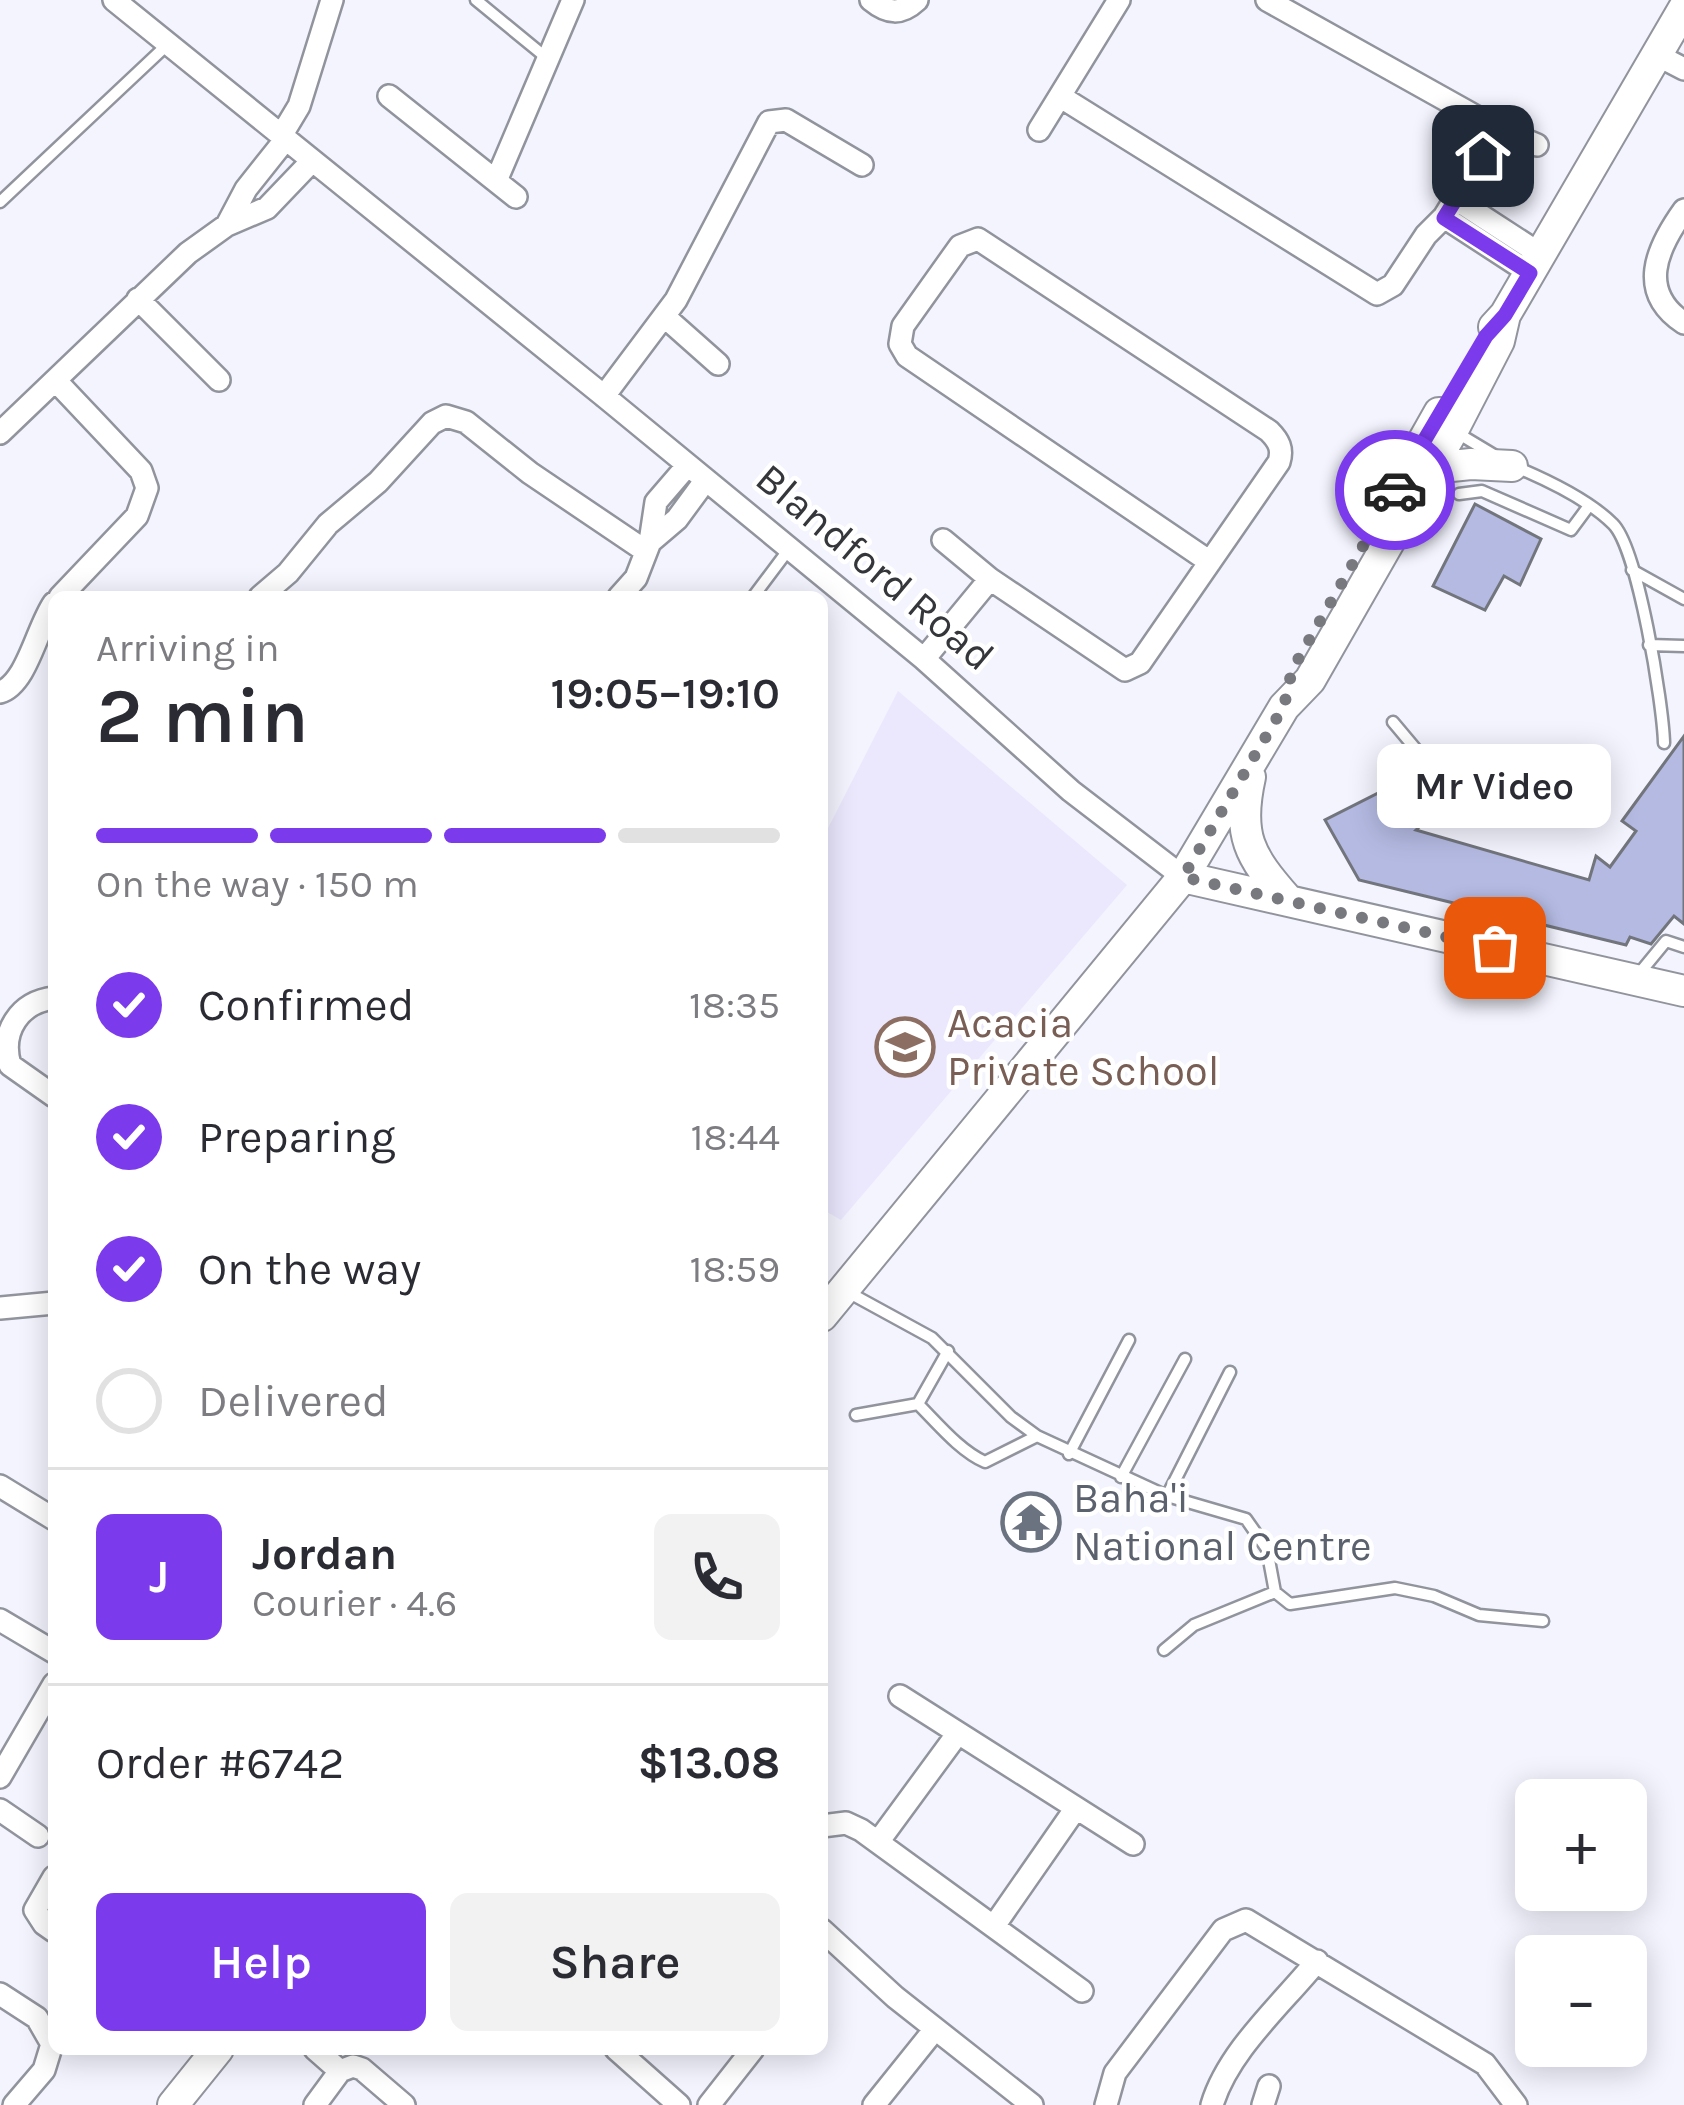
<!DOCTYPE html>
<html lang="en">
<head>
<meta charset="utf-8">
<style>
  body { margin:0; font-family:Karla,sans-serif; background:#f2f2f3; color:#2b2b33; height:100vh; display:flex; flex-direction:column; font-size:45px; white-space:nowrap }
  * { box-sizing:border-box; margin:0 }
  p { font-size:39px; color:#7c7c81 }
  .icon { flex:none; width:66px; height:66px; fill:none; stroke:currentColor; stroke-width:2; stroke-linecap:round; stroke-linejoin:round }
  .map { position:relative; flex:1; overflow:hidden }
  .details { position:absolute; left:48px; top:591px; width:780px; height:1464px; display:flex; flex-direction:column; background:#fff; border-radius:18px; box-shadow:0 6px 30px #0003 }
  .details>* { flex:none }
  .controls { position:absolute; left:1515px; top:1779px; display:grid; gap:24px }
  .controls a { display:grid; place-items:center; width:132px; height:132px; border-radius:18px; background:#fff; box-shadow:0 6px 30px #0003; font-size:60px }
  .pin { position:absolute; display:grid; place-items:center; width:102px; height:102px; color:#fff; margin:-51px; border-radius:24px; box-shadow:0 6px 18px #0006 }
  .courier { position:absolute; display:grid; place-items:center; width:120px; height:120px; margin:-60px; border:9px solid #7c3aed; border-radius:50%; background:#fff; color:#222; box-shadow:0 3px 15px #0007 }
  .bubble { position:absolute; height:84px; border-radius:18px; background:#fff; box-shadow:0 6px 30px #0003; font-size:39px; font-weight:600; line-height:84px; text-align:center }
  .overview em { font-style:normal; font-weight:600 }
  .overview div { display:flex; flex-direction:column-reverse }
  .overview { display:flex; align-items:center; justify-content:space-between; height:204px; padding:0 48px }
  h1 { font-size:78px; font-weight:600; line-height:90px }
  .bar { display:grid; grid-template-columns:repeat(4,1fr); gap:18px 12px; align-content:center; height:144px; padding:0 48px }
  .bar i { height:15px; border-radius:9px; background:#e1e1e2 }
  .bar .selected { background:#7c3aed }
  .bar p { grid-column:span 4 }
  .line { display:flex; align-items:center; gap:30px; padding:0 48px; border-top:3px solid #e1e1e2 }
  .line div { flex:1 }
  .round { display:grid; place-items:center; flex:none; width:126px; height:126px; border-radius:18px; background:#f2f2f3 }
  ol { padding:0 48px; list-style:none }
  li { display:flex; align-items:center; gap:36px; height:132px }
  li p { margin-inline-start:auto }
  li .icon { padding:12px; border-radius:50%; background:#7c3aed; color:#fff; stroke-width:4 }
  li:last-child { color:#7c7c81 }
  li i { width:66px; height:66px; border:6px solid #e1e1e2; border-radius:50% }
  .primary-button { display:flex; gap:24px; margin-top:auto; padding:24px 48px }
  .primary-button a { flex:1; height:138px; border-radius:18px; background:#7c3aed; color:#fff; font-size:48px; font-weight:600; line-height:138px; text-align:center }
  .primary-button a+a { background:#f2f2f3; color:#2b2b33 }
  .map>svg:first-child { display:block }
</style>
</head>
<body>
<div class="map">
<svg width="1684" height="2105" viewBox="0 0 1684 2105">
  <rect width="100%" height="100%" fill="#f3f4fe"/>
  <path fill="#ebe8fe" d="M898,691L1127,885L841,1220L822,1209V840Z"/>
  <path fill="#b4bae2" stroke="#73757d" stroke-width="3" d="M1475,504L1541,539L1520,585L1504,576L1485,610L1433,586Z
    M1684,736V924L1674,916L1651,944L1630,937L1626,945L1359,880L1325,820L1402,781L1428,819L1416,830L1589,880L1596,856L1610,867L1636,831L1622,821Z"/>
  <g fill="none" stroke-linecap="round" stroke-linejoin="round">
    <defs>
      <path id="lane" d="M476,0L548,59
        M0,202L168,44
        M1454,431L1494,455
        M1516,467C1547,480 1589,500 1613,524C1638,549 1663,704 1664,743
        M1459,494L1482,491L1571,530L1588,507
        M1632,570L1684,599
        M753,597L789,549
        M1649,645L1684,646
        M1393,722L1430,766
        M1638,975L1666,941L1684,947
        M846,1291L932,1338L1011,1417L1037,1436L1167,1496L1246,1519L1267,1549L1275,1592L1290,1604L1395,1588L1434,1596L1479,1615L1543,1621
        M948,1351L918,1404C938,1424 960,1451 985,1462L1037,1436
        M856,1415L918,1404
        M1069,1454L1129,1340
        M1121,1477L1185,1359
        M1167,1496L1230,1372
        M1164,1650L1194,1625L1275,1592"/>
      <path id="street" d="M114,0L604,396L924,659L1071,791L1183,877
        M871,0C888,14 901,15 917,0
        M1267,0L1498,129L1537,145
        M1657,55L1684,69
        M389,96L516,197
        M1061,97L1377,294L1393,285L1426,235L1444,217L1498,129
        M1039,130L1119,0
        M281,136L299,106L332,0
        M496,181L573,0
        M1457,200L1540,254
        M1684,210C1656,249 1637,292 1684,323
        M1444,217L1530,273
        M227,225L246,189L285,140
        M138,299L219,380
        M665,317L718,364
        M56,381L141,471L147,488L137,516L60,597
        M604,396L676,300L769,122L786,120L862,165
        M0,433L188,253L227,225L267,208L311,162
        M943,540L990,579L1125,670L1140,663L1279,462C1283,449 1279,441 1269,431L978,239L960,246L903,326L900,344L907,356L1210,562
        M650,542L656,502L687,466
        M260,597L288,573L328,524L378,482L432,423L446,416L466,422L530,473L644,550
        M619,597L636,578L650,542L677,519L705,481
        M924,659L990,579
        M0,692C27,684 37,627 54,603
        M54,998C20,1002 0,1031 10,1065L54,1096
        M0,1308L54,1303
        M0,1486L54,1519
        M0,1620L54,1652
        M900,1696L1133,1844
        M0,1777L54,1684
        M0,1810L38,1836
        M822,1826L846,1823L861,1830L1082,1991
        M878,1842L958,1733
        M54,1877L35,1910L44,1924L54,1931
        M994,1926L1076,1808
        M822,1930L895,1997L1032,2105
        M0,1994L37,2018L52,2044L44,2070L14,2105
        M315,2049L340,2071
        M616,2049L679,2105
        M315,2105L340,2071L353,2066L362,2069L404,2105
        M709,2105L753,2049
        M874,2105L935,2029
        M1106,2105L1115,2073L1223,1930L1246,1920L1485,2064L1516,2105
        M1212,2105C1228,2051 1282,2004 1317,1961
        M1263,2105L1269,2086"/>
      <path id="secondary" d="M1494,327L1505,315L1684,8
        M1432,468L1471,464L1512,466
        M1386,507L1439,413
        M1250,777C1237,835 1249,856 1287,899
        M1183,877L1684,991
        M822,1316L1183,877L1284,707L1310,680L1453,430L1499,341L1505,315
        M173,2105L218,2049"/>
    </defs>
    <use href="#lane" stroke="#92949d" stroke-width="15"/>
    <use href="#street" stroke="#92949d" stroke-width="26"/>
    <use href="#secondary" stroke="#92949d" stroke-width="34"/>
    <use href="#lane" stroke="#fff" stroke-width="10"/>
    <use href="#street" stroke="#fff" stroke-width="21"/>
    <use href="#secondary" stroke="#fff" stroke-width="30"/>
  </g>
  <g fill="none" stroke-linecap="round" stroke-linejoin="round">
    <path stroke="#78787f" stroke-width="12" stroke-dasharray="0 21.6" d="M1395,490L1292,670L1284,706L1183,877L1495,948"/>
    <path stroke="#7c3aed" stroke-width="15" d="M1395,490L1486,336L1505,315L1530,273L1444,218L1483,156"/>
  </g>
  <defs>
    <symbol id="school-ring" viewBox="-11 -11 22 22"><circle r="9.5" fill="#fff" stroke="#8d6e63" stroke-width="1.5"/><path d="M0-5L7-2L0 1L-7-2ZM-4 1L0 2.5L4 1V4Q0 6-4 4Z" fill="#8d6e63"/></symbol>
    <symbol id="temple-ring" viewBox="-11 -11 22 22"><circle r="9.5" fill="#fff" stroke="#6b7280" stroke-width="1.5"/><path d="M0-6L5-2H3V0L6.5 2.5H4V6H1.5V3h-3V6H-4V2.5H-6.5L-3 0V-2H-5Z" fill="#6b7280"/></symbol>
  </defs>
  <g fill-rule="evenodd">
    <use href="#school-ring" x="872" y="1014" width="66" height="66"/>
    <use href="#temple-ring" x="998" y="1489" width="66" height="66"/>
  </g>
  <g text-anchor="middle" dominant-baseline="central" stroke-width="9" stroke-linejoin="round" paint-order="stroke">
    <g font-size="42" fill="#35363a" stroke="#fff">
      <text transform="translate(875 567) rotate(40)">Blandford Road</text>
    </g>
    <g font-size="42" fill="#785e54" stroke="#fff" text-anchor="start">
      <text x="947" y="1023">Acacia<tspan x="947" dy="48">Private School</tspan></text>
    </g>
    <g font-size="42" fill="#5b616d" stroke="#fff" text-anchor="start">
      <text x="1073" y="1498">Baha'i<tspan x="1073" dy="48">National Centre</tspan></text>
    </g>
  </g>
</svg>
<div class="controls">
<a>+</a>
<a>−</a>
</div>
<div class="pin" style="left:1495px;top:948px;background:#ea580c"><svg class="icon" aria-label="bag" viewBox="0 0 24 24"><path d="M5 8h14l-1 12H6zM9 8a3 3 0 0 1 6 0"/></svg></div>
<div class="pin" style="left:1483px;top:156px;background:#1f2937"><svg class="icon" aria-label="home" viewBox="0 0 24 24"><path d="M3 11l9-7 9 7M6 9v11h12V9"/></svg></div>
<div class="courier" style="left:1395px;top:490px"><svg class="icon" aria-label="car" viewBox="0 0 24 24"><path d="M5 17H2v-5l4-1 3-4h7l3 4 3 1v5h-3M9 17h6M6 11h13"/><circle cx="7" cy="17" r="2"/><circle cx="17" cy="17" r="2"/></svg></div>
<div class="bubble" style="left:1377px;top:744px;width:234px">Mr Video</div>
<section class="details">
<div class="overview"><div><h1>2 min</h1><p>Arriving in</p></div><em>19:05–19:10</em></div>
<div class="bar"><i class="selected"></i><i class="selected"></i><i class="selected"></i><i></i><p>On the way · 150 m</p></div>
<ol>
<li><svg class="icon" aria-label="check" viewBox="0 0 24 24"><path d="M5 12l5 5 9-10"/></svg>Confirmed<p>18:35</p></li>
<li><svg class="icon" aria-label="check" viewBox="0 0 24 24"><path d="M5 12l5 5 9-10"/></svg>Preparing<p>18:44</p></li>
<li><svg class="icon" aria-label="check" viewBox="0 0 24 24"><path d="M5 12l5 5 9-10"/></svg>On the way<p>18:59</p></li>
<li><i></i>Delivered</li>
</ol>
<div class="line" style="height:216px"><b class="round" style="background:#7c3aed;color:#fff">J</b><div><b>Jordan</b><p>Courier · 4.6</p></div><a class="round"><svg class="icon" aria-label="phone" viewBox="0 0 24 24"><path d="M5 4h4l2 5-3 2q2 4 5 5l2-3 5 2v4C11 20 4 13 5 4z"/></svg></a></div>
<div class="line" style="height:156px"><div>Order #6742</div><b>$13.08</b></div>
<div class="primary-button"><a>Help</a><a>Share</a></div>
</section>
</div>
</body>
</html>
